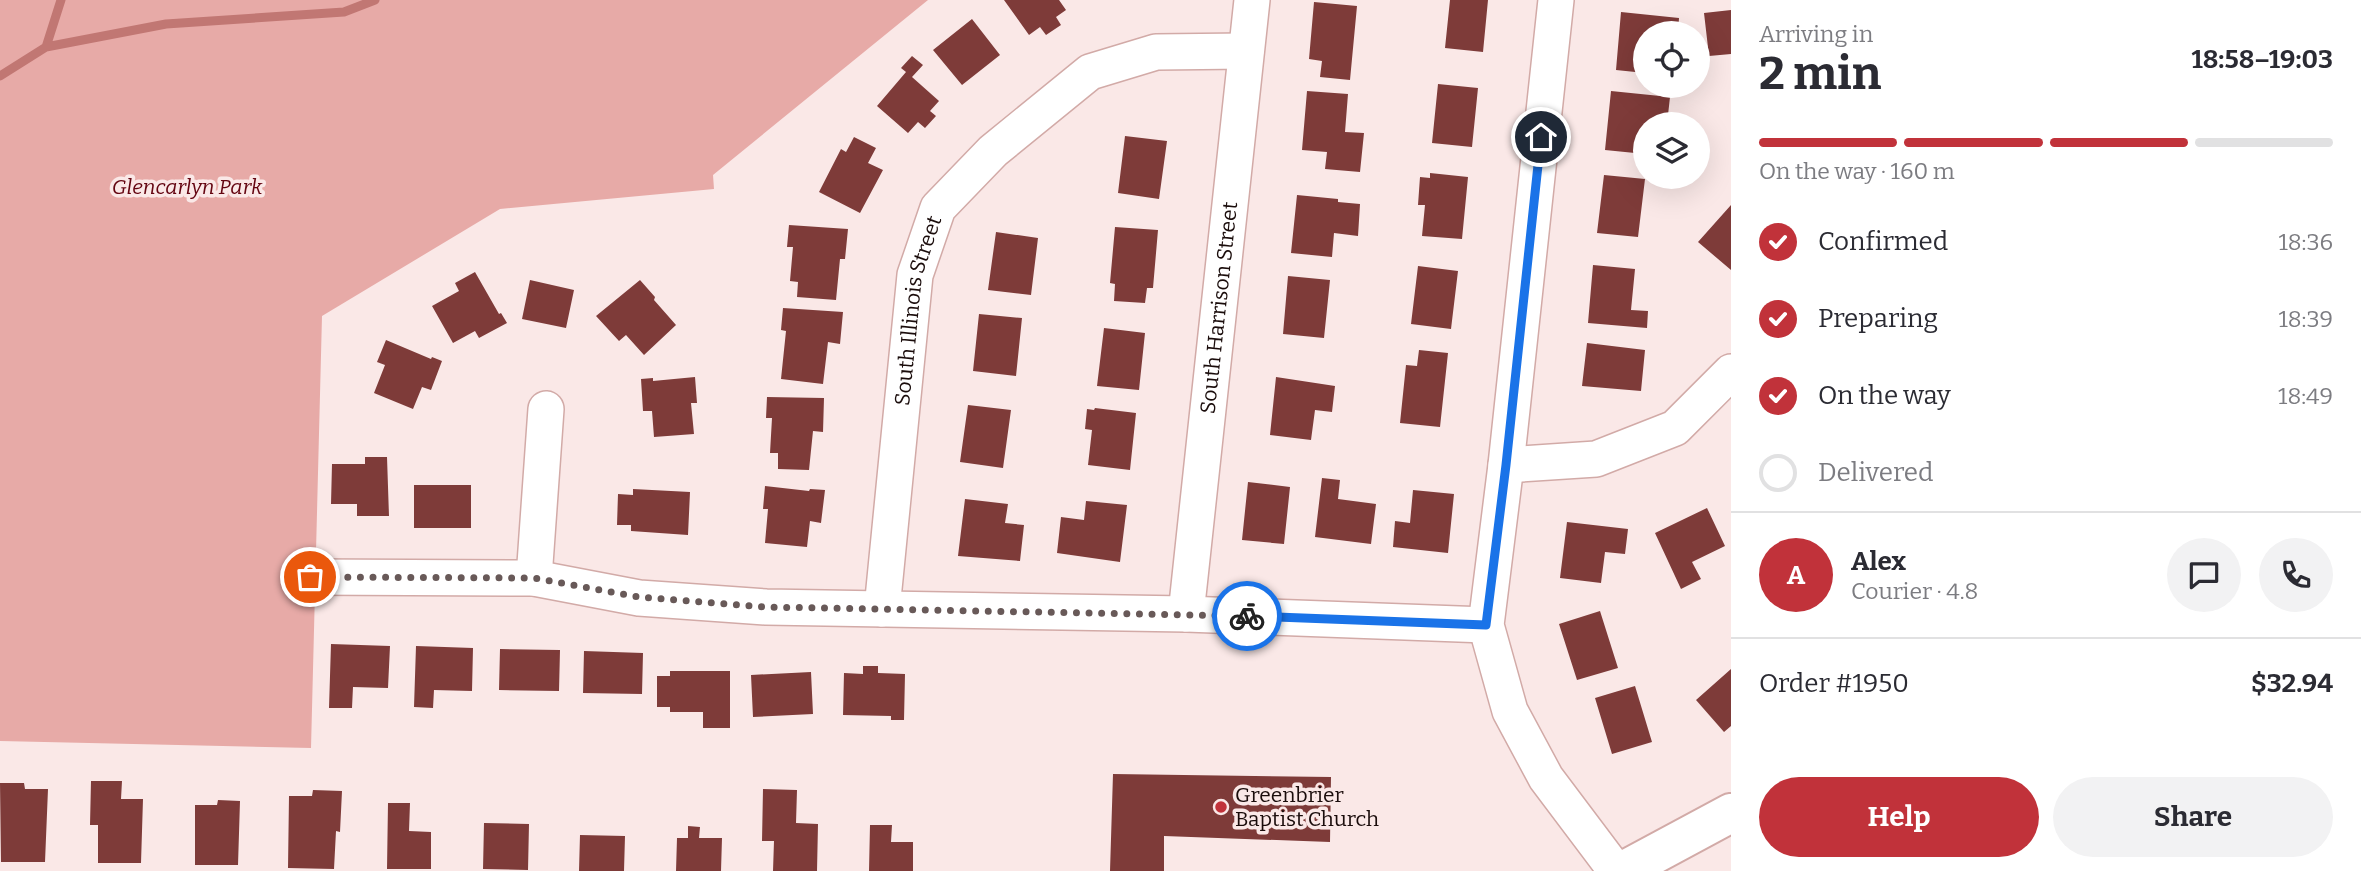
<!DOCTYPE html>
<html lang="en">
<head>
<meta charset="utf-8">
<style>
  body { margin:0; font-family:Bitter,serif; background:#f2f2f3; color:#2b2b33; height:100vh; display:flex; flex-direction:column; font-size:26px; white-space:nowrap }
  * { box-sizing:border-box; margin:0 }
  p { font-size:23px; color:#7c7c81 }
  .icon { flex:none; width:38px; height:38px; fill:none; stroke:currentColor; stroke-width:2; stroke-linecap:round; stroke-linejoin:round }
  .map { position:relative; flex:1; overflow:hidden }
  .panel { display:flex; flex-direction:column; background:#fff; width:630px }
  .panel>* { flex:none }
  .fabs { position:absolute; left:1633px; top:21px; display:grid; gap:14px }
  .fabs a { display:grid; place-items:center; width:77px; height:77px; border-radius:50%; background:#fff; box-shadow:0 7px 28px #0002; font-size:35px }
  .pin { position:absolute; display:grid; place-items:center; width:60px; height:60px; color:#fff; margin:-30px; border:4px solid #fff; border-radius:50%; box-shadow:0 2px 7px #0007 }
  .courier { position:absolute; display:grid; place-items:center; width:70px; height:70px; margin:-35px; border:5px solid #1a73e8; border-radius:50%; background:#fff; color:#222; box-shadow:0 2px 9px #0007 }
  .head em { font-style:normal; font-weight:700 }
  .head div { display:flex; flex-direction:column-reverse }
  .head { display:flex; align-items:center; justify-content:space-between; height:119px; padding:0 28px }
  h1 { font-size:46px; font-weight:700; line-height:52px }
  .bar { display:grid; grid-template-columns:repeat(4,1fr); gap:10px 7px; align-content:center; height:84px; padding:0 28px }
  .bar i { height:9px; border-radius:5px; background:#e1e1e2 }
  .bar .current { background:#c1323a }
  .bar p { grid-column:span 4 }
  .line { display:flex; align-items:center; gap:18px; padding:0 28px; border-top:2px solid #e1e1e2 }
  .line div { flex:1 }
  .round { display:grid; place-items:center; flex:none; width:74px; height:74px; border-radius:37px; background:#f2f2f3 }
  ol { padding:0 28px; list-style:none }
  li { display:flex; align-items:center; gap:21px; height:77px }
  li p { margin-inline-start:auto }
  li .icon { padding:7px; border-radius:50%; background:#c1323a; color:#fff; stroke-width:4 }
  li:last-child { color:#7c7c81 }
  li i { width:38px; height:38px; border:4px solid #e1e1e2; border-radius:50% }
  .primary-button { display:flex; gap:14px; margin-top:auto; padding:14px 28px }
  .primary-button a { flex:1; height:80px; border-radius:42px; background:#c1323a; color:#fff; font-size:28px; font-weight:700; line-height:80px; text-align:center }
  .primary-button a+a { background:#f2f2f3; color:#2b2b33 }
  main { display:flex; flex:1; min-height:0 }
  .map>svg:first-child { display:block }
</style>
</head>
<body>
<main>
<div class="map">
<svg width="1731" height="871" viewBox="0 0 1731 871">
  <rect width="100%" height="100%" fill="#fae8e7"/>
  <path fill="#e7aaa7" d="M0,0H928L713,175L714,189L500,209L322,316L311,748L0,741Z"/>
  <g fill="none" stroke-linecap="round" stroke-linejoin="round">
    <path stroke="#c17773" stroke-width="9" d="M46,47L61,0
      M0,76L46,47L166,24L344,12L375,0"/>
  </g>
  <path fill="#7e3b39" d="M1004,0H1059L1066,10L1056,17L1061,25L1046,35L1040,27L1029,35Z
    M1450,0H1488L1483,52L1445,48Z
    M1314,2L1357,6L1350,80L1320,77L1322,61L1309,59Z
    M1731,10V54L1709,56L1704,13Z
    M1621,12L1679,18L1678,33H1645V73L1616,70Z
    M972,19L1000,55L962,85L933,50Z
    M912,56L923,65L912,77L939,101L930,111L936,116L925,128L918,122L908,133L877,106L906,72L901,68Z
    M1438,84L1478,88L1472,147L1432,143Z
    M1307,91L1348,94L1345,132L1364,133L1360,172L1325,169L1327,152L1302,150Z
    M1611,91L1670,97L1667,124H1645V154L1605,150Z
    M1125,136L1167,141L1159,199L1118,193Z
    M854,137L876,148L868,163L883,170L860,213L819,192L841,149L846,152Z
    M1430,173L1468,177L1462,239L1422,236L1425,205H1418L1420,177L1430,178Z
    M1604,175L1645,179L1638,237L1597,233Z
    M1297,195L1338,199V202L1360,204L1358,236L1334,233L1332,257L1291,253Z
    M1731,205V270L1698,242Z
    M789,225L848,229L845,259H840L836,300L797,297L798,282L790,281L793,247H787Z
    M1115,227L1158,230L1153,288H1147L1145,303L1114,301L1115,284L1110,283Z
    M996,232L1038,238L1031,295L988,290Z
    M1593,265L1635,269L1631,310L1648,311L1647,328L1588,323Z
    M1418,266L1458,271L1451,329L1411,324Z
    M475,272L499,314L501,313L507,323L479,338L475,331L453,343L432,306L459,291L455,283Z
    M1288,276L1330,280L1324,338L1283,334Z
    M530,280L574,290L566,328L522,319Z
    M640,280L655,297L654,300L676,325L644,355L626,335L619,341L596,316Z
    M783,308L843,312L840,344L828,342L823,384L781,379L786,331L781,330Z
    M979,314L1022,318L1016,376L973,371Z
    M1104,328L1145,333L1139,390L1097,386Z
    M386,340L431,359L432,357L442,361L431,390L422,387L413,409L374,393L385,365L377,362Z
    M1587,343L1645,350L1641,391L1582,386Z
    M1419,350L1448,353L1440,427L1400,423L1406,365L1417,366Z
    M695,377L697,403H691L694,434L654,437L652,411H643L641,379L653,378V381Z
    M1276,377L1335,386L1332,412L1315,410L1311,440L1270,435Z
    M767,397L824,398L823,432L813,431L809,470L778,469V453H770L772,418H766Z
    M968,405L1011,410L1003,468L960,462Z
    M1095,408L1136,413L1130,470L1088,465L1092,430L1085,429L1087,409L1094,410Z
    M365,457H387L389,516H357V504H331L332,464H365Z
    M1322,478L1340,480L1338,499L1376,504L1371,544L1315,537Z
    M1248,482L1290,487L1284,544L1242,540Z
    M414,485H471V528H414Z
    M765,486L809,491L810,489L825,490L821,523L810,521L807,547L765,543L768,509H763Z
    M633,489L690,492L688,535L631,531V525H617L618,494L633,495Z
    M1413,490L1454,494L1448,553L1393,547L1395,521L1410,523Z
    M965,499L1008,504L1005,523L1024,525L1020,561L958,556Z
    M1086,501L1127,505L1120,562L1057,553L1061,517L1084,520Z
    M1707,508L1725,546L1692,562L1701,579L1681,589L1655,533Z
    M1567,522L1628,529L1625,554L1605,552L1601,583L1560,578Z
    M1600,611L1618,668L1577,680L1559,624Z
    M331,644L390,646L388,688L353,687L352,708H329Z
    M416,646L473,648L472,691L434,690L433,708L414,707Z
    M500,649L560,650L559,691L499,690Z
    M584,651L643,653L642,694L583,693Z
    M863,666H878V673L905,674L904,720H891V716L843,715L844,673L863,674Z
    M1731,669V726L1724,732L1696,700Z
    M670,671H730V728H703V712H670V707H657V676H670Z
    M811,672L813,714L753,717L751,675Z
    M1635,686L1652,742L1612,754L1595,698Z
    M1113,774L1331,777L1330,842L1164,836V871H1110Z
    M91,781H122L121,799H143L141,863H98V825H90Z
    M0,783H24L25,789H48L45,862H1Z
    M763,789L797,790L796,823L818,824L817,871H773L774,841H762Z
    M313,790L342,791L340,832L336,831L334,869L288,868L289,796H312Z
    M218,800L240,801L238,865H195V805H217Z
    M388,803H410L409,831L431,832V869H387Z
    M484,823L529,824L528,870L483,869Z
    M870,825H892L891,842H913V871H869Z
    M688,826L700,827L699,838H722L721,871H676L677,838H688Z
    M580,835L625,836L624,871H579Z"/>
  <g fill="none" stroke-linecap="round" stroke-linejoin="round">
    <defs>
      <g id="minor">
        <path d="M1556,0L1506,465L1486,625L1510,711L1546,778L1616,871"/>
        <path d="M1506,465L1596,459L1675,428L1731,372"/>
        <path d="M310,577L534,578L639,598L766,607L1186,614L1486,625"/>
        <path d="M534,578L546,409"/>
        <path id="s1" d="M882,609L915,275L938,208L993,151L1090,72L1156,52L1246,51"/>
        <path id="s2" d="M1186,614L1252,0"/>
      </g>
      <path id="tertiary" d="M1623,871L1731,813"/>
    </defs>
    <use href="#minor" stroke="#d2aaa7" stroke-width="38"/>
    <use href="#tertiary" stroke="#d2aaa7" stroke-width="42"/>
    <use href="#minor" stroke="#fff" stroke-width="35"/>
    <use href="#tertiary" stroke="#fff" stroke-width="38"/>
  </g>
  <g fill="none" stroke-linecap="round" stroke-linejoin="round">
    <path stroke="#685958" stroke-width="7" stroke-dasharray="0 12.6" d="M310,577L534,578L639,597L766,607L1247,616"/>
    <path stroke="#1a73e8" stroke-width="9" d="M1247,616L1486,625L1506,465L1541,137"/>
  </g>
  <circle fill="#c1323a" stroke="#fae8e7" stroke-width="2.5" cx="1221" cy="807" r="7"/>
  <g text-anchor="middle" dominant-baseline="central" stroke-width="7" stroke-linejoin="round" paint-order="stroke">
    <g font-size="21" font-style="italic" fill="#640511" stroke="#fae8e7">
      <text x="187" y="187">Glencarlyn Park</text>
    </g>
    <g font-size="21" fill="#1a0c0b" stroke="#fae8e7">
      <text stroke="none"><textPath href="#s2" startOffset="308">South Harrison Street</textPath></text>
      <text stroke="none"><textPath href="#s1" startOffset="301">South Illinois Street</textPath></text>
    </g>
    <g font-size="21" fill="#1a0c0b" stroke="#fae8e7" text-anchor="start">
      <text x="1235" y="795">Greenbrier<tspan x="1235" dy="24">Baptist Church</tspan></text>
    </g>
  </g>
</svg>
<div class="fabs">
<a><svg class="icon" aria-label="locate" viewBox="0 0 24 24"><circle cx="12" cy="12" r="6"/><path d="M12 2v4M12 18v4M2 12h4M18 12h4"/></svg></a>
<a><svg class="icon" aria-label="layers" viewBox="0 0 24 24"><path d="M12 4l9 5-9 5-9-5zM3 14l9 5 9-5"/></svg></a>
</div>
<div class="pin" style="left:310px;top:577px;background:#ea580c"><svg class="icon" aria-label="bag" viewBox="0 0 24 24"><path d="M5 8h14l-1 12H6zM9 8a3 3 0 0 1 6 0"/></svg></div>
<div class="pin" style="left:1541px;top:137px;background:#1f2937"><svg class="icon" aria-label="home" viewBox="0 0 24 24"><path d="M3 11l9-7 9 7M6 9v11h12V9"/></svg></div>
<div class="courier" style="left:1247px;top:616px"><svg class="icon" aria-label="bike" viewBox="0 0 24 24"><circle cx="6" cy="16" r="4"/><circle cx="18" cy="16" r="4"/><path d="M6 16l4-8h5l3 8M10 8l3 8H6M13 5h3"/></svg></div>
</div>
<section class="panel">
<div class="head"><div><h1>2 min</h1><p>Arriving in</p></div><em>18:58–19:03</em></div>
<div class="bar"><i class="current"></i><i class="current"></i><i class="current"></i><i></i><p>On the way · 160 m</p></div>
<ol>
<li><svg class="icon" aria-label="check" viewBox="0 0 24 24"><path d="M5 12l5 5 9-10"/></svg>Confirmed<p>18:36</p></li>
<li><svg class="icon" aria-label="check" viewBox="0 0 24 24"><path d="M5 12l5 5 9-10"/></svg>Preparing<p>18:39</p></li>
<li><svg class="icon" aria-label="check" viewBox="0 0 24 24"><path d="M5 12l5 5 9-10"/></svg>On the way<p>18:49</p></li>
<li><i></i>Delivered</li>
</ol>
<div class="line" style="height:126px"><b class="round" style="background:#c1323a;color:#fff">A</b><div><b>Alex</b><p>Courier · 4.8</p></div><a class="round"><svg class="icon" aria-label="chat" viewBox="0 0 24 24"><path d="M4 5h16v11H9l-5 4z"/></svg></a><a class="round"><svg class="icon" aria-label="phone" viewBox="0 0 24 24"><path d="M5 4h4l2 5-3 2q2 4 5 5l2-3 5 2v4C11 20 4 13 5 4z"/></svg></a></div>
<div class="line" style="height:91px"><div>Order #1950</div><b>$32.94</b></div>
<div class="primary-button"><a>Help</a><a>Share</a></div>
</section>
</main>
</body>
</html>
